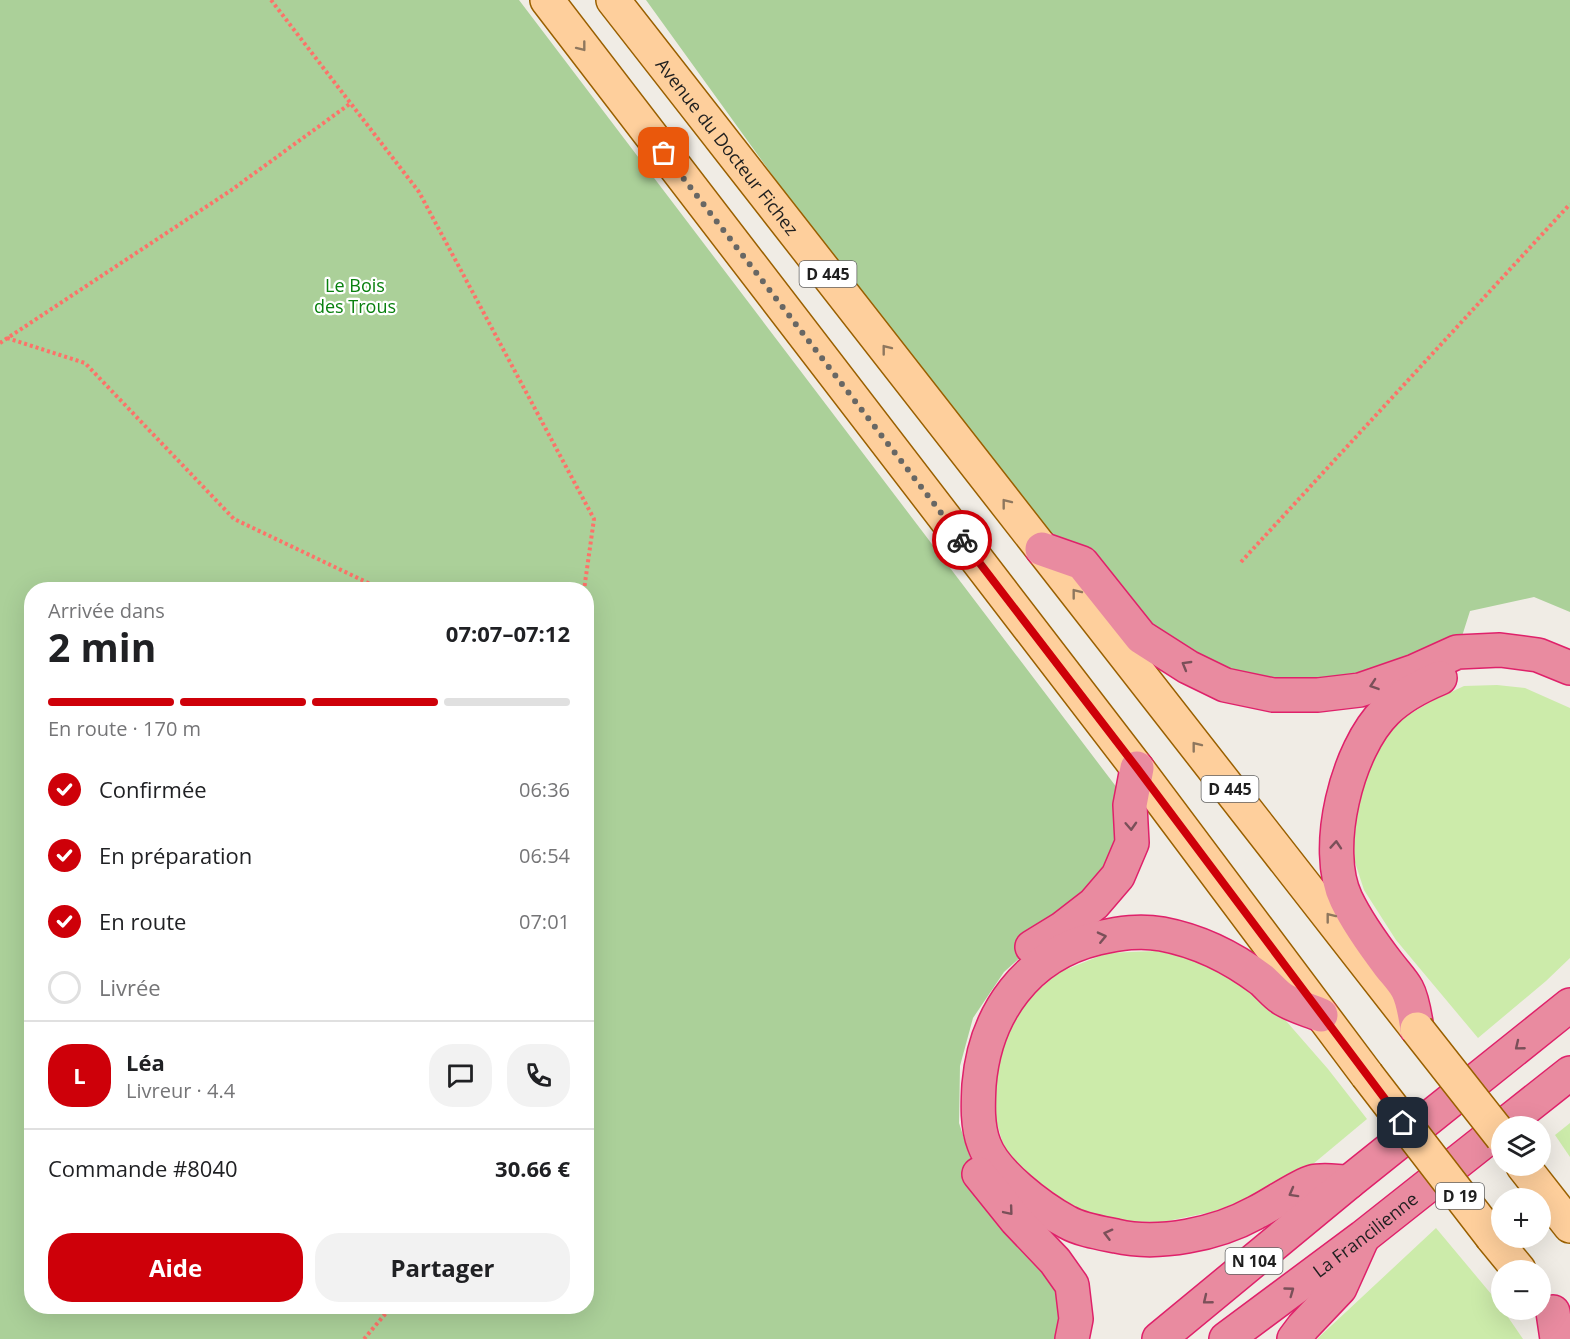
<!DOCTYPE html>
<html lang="fr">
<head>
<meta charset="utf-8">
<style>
  body { margin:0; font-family:"Open Sans",sans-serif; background:#f2f2f2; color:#202124; height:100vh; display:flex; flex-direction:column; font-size:22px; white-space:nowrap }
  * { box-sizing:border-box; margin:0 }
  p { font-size:20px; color:#757577 }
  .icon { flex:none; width:33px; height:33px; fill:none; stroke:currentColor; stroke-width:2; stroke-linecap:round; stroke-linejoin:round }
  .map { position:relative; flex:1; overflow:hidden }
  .side { position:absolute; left:24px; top:582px; width:570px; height:732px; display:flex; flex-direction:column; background:#fff; border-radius:24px; box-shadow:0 6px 24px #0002 }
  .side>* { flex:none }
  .fabs { position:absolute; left:1491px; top:1116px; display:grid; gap:12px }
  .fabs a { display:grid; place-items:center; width:60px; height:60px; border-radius:50%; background:#fff; box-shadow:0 6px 24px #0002; font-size:30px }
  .pin { position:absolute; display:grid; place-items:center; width:51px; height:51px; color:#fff; margin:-26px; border-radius:12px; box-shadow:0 3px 9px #0006 }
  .courier { position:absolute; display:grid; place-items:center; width:60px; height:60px; margin:-30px; border:4px solid #ce0009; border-radius:50%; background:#fff; color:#222; box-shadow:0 2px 8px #0007 }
  .headline em { font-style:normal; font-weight:700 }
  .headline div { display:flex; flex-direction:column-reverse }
  .headline { display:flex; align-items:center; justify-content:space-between; height:102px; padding:0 24px }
  h1 { font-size:39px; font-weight:700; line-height:45px }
  .bar { display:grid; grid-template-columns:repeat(4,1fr); gap:9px 6px; align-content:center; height:72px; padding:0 24px }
  .bar i { height:8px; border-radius:4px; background:#e0e0e0 }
  .bar .on { background:#ce0009 }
  .bar p { grid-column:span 4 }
  .line { display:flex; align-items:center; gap:15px; padding:0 24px; border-top:2px solid #e0e0e0 }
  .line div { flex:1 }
  .round { display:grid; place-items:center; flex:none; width:63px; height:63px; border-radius:24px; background:#f2f2f2 }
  ol { padding:0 24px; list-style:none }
  li { display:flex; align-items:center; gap:18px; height:66px }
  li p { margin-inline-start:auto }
  li .icon { padding:6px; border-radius:50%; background:#ce0009; color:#fff; stroke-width:4 }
  li:last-child { color:#757577 }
  li i { width:33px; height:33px; border:3px solid #e0e0e0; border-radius:50% }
  .primary-button { display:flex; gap:12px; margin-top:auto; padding:12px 24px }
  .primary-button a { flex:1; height:69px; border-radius:24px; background:#ce0009; color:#fff; font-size:24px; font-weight:700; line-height:69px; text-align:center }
  .primary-button a+a { background:#f2f2f2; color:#202124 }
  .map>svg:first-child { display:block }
</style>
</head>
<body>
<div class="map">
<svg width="1570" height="1339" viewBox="0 0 1570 1339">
  <rect width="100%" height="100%" fill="#f0ece5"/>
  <path fill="#ccebaa" d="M1497,685L1525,688L1570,708V958L1546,981L1478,1038L1396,940L1364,890L1353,856V822L1360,784L1377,752L1398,721L1432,701L1464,686Z
    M1156,951L1203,961L1239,981L1280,1014L1328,1069L1367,1119L1307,1169L1265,1192L1212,1212L1162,1222L1112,1221L1069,1207L1028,1178L1005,1151L991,1102L1002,1047L1020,1005L1060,972L1107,953Z
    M1570,1123V1157L1555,1135Z
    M1436,1228L1497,1301L1523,1339H1317Z"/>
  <path fill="#abd099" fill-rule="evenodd" d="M0,0H519L1130,805L1132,843L1034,945L1004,972L973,1018L960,1066L959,1123L974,1169L1055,1261L1072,1339H0ZM32,590H586V1306H32Z
    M646,0H1570V612L1534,597L1470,611L1457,652L1360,690L1225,685L1042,549Z"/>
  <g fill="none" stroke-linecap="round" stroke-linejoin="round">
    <defs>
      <g id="primary">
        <path d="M547,0L1137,768L1367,1075"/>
        <path id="s1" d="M613,0L1417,1029"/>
        <path d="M1523,1166L1570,1226"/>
        <path d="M1492,1237L1519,1270"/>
      </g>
      <g id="highway">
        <path d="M1042,549L1082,563L1141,637L1188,667L1225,685L1273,695H1318L1360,690L1415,671L1457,652L1500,650L1538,655L1570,668"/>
        <path d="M1032,947L1063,928L1094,904L1118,876L1132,843L1130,805L1137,768"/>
        <path d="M1321,1015C1309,1010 1294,1006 1283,999C1275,994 1269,986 1262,980C1233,958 1199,941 1162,934C1140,930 1120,933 1098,938C1027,955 985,1013 979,1085C978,1104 977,1126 984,1144C994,1173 1041,1208 1067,1222C1081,1230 1101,1233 1116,1236C1159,1246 1217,1234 1255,1213C1270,1206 1298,1186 1312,1182C1323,1179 1338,1182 1349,1182"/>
        <path d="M1417,1029C1415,1017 1413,1000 1407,989C1402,980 1394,972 1388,964C1372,943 1357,922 1346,899C1322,849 1347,749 1386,711C1401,696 1421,686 1440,678"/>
        <path d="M1503,1126L1570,1073"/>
        <path d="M979,1174L1016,1220L1055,1261L1072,1285L1076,1319L1072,1339"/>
        <path d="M1553,1312L1557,1339"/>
        <path d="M1159,1339L1349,1182L1570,1005"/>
        <path id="s2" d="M1226,1339L1363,1237L1502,1127"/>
        <path d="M1294,1339L1303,1327L1340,1288L1362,1239"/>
      </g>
    </defs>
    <use href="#primary" stroke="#9a6000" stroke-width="36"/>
    <use href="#highway" stroke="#df216a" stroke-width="36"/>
    <path stroke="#fd7269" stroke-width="4" stroke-dasharray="3 3" stroke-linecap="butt" d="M271,0L419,192L594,519L584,590
      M7,338L85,363L234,519L383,590
      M0,343L230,191L351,103
      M1241,562L1570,204
      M364,1339L392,1306"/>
    <use href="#primary" stroke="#fecf9c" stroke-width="33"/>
    <use href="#highway" stroke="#e98ba0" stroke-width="33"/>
    <defs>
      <path id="primary-bridge" d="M1417,1029L1502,1137
        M1367,1075L1492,1237"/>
    </defs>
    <use href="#primary-bridge" stroke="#9a6000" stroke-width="36" stroke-linecap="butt"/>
    <use href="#primary-bridge" stroke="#fecf9c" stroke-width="33"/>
  </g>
  <defs><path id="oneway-chevron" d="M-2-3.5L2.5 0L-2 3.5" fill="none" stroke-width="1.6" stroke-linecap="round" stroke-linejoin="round" transform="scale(1.5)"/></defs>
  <g stroke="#8e775e">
    <use href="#oneway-chevron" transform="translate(582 47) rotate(52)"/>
    <use href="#oneway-chevron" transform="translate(886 349) rotate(-128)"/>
    <use href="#oneway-chevron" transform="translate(1006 503) rotate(-128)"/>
    <use href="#oneway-chevron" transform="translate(1076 593) rotate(-128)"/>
    <use href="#oneway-chevron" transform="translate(1196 746) rotate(-128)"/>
    <use href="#oneway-chevron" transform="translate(1330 917) rotate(-128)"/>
  </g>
  <g stroke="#7a5059">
    <use href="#oneway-chevron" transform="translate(1186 665) rotate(-150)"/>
    <use href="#oneway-chevron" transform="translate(1374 685) rotate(161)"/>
    <use href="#oneway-chevron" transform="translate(1131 826) rotate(87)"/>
    <use href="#oneway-chevron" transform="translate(1336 845) rotate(-86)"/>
    <use href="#oneway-chevron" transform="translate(1102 937) rotate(-13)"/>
    <use href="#oneway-chevron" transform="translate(1519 1046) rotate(141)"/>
    <use href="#oneway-chevron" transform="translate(1293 1193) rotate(151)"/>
    <use href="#oneway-chevron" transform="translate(1009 1211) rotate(50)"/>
    <use href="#oneway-chevron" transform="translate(1108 1234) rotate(-165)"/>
    <use href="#oneway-chevron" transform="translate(1290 1291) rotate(-36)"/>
    <use href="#oneway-chevron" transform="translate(1207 1300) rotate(141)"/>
  </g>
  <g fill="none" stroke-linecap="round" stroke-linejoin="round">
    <path stroke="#686764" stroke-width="6" stroke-dasharray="0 10.8" d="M664,153L962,540"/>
    <path stroke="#ce0009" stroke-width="8" d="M962,540L1137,768L1403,1123"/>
  </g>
  <g text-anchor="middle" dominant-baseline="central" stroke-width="4.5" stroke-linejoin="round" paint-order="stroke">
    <g fill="#fff" stroke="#626262" stroke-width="1.5">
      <rect x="799.5" y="261" width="57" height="26" rx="4.5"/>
      <rect x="1201.5" y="776" width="57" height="26" rx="4.5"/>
      <rect x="1436" y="1183" width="48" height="26" rx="4.5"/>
      <rect x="1225.5" y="1248" width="57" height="26" rx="4.5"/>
    </g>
    <g font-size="16" font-weight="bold" fill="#1f1f1f">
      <text x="828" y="274">D 445</text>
      <text x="1230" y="789">D 445</text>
      <text x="1460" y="1196">D 19</text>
      <text x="1254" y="1261">N 104</text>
    </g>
    <g font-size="18" fill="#1f1f1f" stroke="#fff">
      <text stroke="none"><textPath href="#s1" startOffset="186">Avenue du Docteur Fichez</textPath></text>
      <text stroke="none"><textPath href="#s2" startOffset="174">La Francilienne</textPath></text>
    </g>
    <g font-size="18" fill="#09800e" stroke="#fff">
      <text x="355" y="285">Le Bois<tspan x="355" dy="21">des Trous</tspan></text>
    </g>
  </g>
</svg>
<div class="fabs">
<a><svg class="icon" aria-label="layers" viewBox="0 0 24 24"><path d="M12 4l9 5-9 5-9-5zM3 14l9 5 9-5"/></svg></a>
<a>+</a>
<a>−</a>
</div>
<div class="pin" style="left:664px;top:153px;background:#ea580c"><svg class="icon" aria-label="bag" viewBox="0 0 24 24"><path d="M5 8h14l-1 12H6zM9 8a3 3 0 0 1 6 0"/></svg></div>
<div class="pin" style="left:1403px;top:1123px;background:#1f2937"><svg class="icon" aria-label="home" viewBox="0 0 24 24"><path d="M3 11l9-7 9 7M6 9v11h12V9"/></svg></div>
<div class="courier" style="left:962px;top:540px"><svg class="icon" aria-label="bike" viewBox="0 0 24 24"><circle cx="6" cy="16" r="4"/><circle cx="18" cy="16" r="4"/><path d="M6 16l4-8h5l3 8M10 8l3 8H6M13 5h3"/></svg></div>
<section class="side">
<div class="headline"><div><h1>2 min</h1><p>Arrivée dans</p></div><em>07:07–07:12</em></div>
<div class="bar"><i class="on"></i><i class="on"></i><i class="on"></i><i></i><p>En route · 170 m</p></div>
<ol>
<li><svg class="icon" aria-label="check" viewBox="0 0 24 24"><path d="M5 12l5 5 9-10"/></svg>Confirmée<p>06:36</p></li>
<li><svg class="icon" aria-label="check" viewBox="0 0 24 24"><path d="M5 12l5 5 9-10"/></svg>En préparation<p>06:54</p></li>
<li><svg class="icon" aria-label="check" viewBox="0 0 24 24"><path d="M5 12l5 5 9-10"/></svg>En route<p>07:01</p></li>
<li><i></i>Livrée</li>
</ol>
<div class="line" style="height:108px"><b class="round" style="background:#ce0009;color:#fff">L</b><div><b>Léa</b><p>Livreur · 4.4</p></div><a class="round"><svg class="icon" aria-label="chat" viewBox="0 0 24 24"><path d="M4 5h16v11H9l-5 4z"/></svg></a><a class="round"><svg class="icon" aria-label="phone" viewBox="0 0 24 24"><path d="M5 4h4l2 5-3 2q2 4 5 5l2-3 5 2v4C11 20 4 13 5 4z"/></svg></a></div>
<div class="line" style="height:78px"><div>Commande #8040</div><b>30.66 €</b></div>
<div class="primary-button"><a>Aide</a><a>Partager</a></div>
</section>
</div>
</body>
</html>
